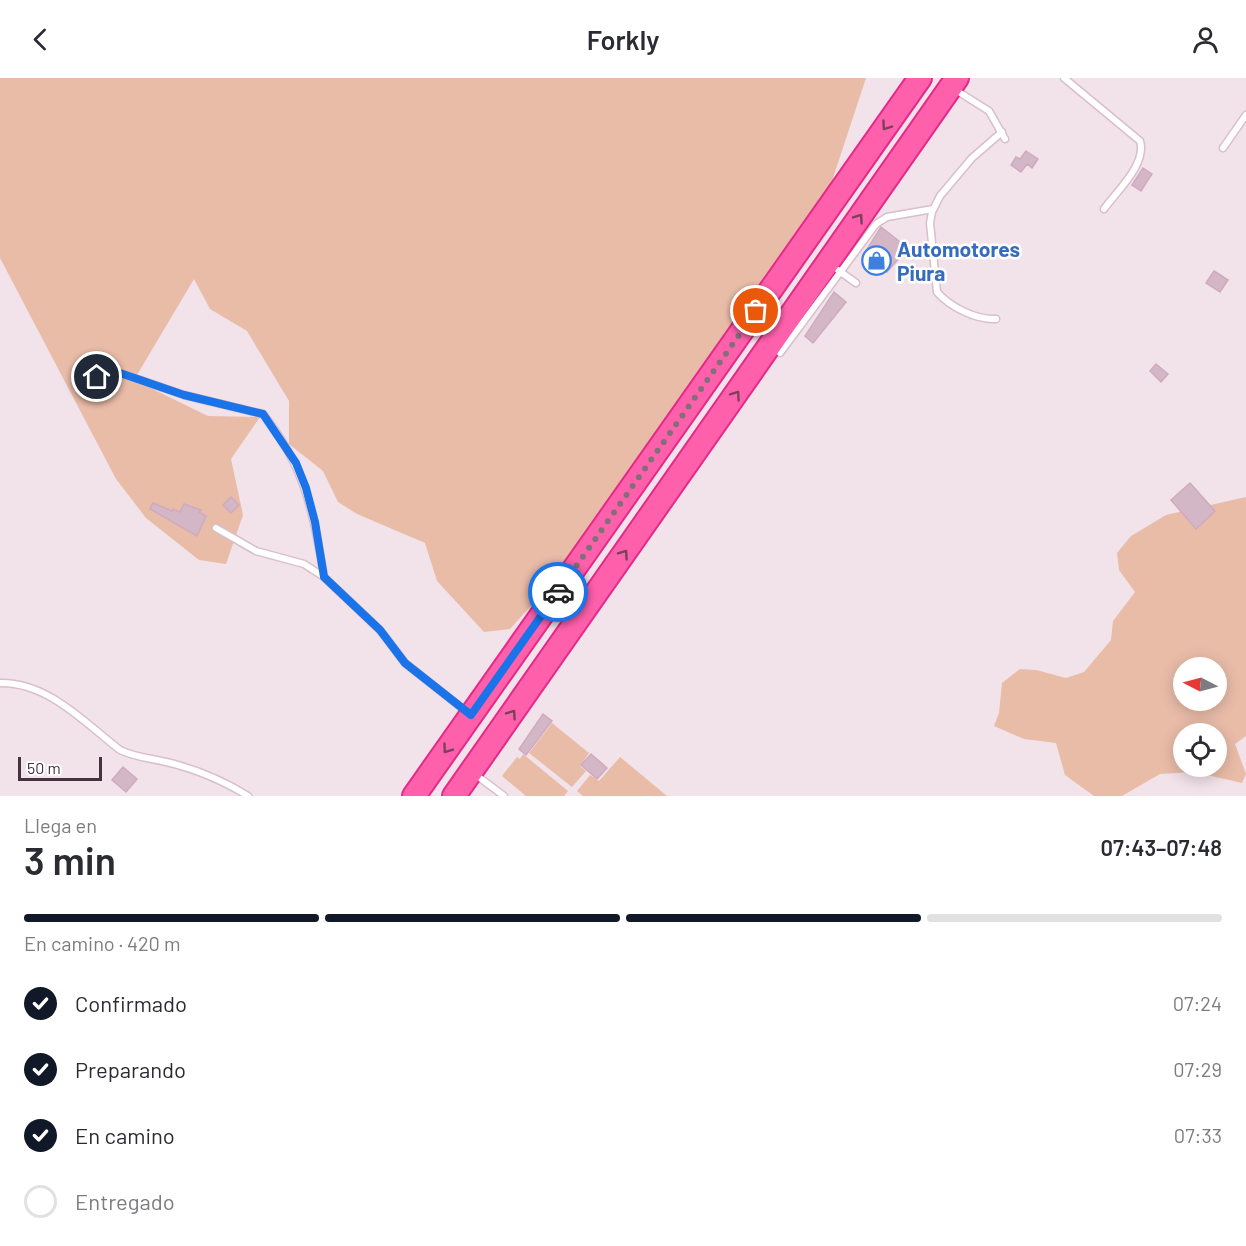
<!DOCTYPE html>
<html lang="es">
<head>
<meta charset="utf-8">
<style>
  body { margin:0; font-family:Barlow,sans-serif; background:#f2f2f3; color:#2b2b33; height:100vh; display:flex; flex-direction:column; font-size:22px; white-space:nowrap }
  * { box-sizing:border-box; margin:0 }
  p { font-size:20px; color:#7c7c81 }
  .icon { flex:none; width:33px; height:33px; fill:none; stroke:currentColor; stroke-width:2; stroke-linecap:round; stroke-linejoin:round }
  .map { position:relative; height:718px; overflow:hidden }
  .sheet { display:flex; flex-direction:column; background:#fff; flex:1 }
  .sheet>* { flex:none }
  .needle { width:39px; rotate:276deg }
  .fabs { position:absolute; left:1173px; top:579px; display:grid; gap:12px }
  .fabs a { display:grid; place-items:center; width:54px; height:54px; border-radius:50%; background:#fff; box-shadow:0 3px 15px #0003; font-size:30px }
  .scale { position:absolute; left:18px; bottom:15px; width:84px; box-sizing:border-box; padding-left:6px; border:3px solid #44323c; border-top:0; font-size:16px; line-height:21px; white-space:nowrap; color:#44323c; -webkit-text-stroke:4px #fff; paint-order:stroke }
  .pin { position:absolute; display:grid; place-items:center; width:51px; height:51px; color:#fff; margin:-26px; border:3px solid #fff; border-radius:50%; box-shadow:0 2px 6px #0007 }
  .courier { position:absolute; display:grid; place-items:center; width:60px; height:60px; margin:-30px; border:4px solid #1a73e8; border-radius:50%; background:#fff; color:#222; box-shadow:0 2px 8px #0007 }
  .overview em { font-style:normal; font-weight:600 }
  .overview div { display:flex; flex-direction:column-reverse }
  .overview { display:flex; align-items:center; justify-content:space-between; height:102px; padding:0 24px }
  h1 { font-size:39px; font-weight:600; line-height:45px }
  .bar { display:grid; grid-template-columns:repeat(4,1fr); gap:9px 6px; align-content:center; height:72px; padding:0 24px }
  .bar i { height:8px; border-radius:4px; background:#e1e1e2 }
  .bar .selected { background:#111827 }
  .bar p { grid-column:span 4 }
  ol { padding:0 24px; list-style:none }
  li { display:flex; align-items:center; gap:18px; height:66px }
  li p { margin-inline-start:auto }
  li .icon { padding:6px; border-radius:50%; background:#111827; color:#fff; stroke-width:4 }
  li:last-child { color:#7c7c81 }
  li i { width:33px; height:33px; border:3px solid #e1e1e2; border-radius:50% }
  header { display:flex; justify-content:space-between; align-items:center; height:78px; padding:0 24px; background:#fff; font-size:27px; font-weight:600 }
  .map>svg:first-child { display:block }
</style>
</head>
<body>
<header><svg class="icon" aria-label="back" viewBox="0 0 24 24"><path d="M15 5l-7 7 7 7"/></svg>Forkly<svg class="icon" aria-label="person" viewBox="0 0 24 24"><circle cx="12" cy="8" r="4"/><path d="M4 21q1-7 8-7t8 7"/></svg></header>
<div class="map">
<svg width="1246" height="718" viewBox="0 0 1246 718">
  <rect width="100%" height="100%" fill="#f2e2e9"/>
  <path fill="#e9bca8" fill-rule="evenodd" d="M0,0H866L829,112L561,495L510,551L484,554L437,503L425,465L357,436L338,424L323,393L289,366V323L247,253L210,231L194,201L134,302L208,338L260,339L231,381L243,437L226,486L199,482L146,440L116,401L0,180Z
    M1246,419V658L1235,666L1246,696L1242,705L1194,694L1160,696L1122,718H1094L1065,697L1056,665L1024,661L994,648L999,635L1002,605L1020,591L1036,592L1066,600L1084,594L1111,562L1113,543L1135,514L1119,492L1117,475L1131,458L1166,437ZM1184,590H1216V622H1184ZM1184,656H1216V688H1184Z
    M552,645L589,675L580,688L586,693L572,709L529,675Z
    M523,676L568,713L564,718H526L502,698L517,679L520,681Z
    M620,679L667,718H583L577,713L590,697L599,703Z"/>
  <path fill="#d4b7c7" stroke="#cfaabe" stroke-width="1.5" d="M1026,73L1038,81L1032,90L1027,86L1021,94L1011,87L1016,79L1020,81Z
    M1143,90L1152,96L1141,113L1132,107Z
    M881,149L908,170L887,194L864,176Z
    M1214,193L1228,202L1220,214L1206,205Z
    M834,214L846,224L813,265L805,258Z
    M1156,286L1168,296L1161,304L1150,293Z
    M1190,405L1215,433L1196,451L1171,422Z
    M231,419L239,427L231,435L223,427Z
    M153,425L172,433L173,431L180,434L184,426L201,432L199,434L206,438L197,458L150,431Z
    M543,636L552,643L526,677L519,671Z
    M591,676L607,690L597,701L581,687Z
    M123,689L137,701L126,714L112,702Z"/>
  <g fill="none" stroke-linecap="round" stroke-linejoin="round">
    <defs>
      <path id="service" d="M1064,0L1140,63C1147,86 1117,113 1104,131
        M954,11L989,33L1005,61
        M1223,70L1246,37
        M838,192L856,205
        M996,241C976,242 950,229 937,214L930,145L932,134L940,118L972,80L1002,54
        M780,275L876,146L887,139L933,131
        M97,299L110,294L120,295L184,317L263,336C305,388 314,436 324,499
        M216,450L256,473L304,486L324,499L380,552L405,585L467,634
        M0,605C48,604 85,645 120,672C131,677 140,679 152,681C185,687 219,700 248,718
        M476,697L504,718"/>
      <path id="motorway" d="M414,718L920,0
        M454,718L957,0"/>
    </defs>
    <use href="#service" stroke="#d9becb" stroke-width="9"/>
    <use href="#motorway" stroke="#e52989" stroke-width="26"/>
    <use href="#service" stroke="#fff" stroke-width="6"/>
    <use href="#motorway" stroke="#ff60ac" stroke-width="22"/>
  </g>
  <defs><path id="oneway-chevron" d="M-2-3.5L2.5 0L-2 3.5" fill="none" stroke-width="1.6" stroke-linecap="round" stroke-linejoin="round" transform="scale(1.5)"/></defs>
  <g stroke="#7c405e">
    <use href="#oneway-chevron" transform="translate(886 48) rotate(125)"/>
    <use href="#oneway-chevron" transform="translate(859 140) rotate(-55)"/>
    <use href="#oneway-chevron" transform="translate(736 317) rotate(-55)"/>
    <use href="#oneway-chevron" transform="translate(624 476) rotate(-55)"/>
    <use href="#oneway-chevron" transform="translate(512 636) rotate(-55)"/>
    <use href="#oneway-chevron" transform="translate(447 671) rotate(125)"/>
  </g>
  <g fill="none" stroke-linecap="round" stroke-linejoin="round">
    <path stroke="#817079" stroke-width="6" stroke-dasharray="0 10.8" d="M558,514L756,233"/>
    <path stroke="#1a73e8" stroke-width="8" d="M97,299L110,294L120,295L184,317L263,336L296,385L306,410L315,444L324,499L380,552L405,585L471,637L558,514"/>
  </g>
  <defs>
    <symbol id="shop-ring" viewBox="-11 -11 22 22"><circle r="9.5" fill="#fff" stroke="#3f7fe0" stroke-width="1.5"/><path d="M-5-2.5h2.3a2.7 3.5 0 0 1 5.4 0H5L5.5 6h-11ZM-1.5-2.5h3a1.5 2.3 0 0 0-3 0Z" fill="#3f7fe0"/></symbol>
  </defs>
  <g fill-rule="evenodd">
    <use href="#shop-ring" x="860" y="166" width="33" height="33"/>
  </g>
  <g text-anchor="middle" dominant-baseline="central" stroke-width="5" stroke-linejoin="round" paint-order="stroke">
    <g font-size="21" font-weight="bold" fill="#366cbe" stroke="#fff" text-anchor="start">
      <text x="897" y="170">Automotores<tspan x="897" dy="24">Piura</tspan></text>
    </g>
  </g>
</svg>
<div class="fabs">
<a><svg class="needle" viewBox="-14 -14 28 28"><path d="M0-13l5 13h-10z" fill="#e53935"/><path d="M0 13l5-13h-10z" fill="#7c7c81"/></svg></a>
<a><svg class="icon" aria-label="locate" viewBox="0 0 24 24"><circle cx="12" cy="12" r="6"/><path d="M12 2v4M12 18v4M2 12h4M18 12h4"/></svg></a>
</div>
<div class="scale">50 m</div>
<div class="pin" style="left:756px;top:233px;background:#ea580c"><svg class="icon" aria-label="bag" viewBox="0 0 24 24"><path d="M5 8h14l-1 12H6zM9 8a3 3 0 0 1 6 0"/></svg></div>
<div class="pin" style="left:97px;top:299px;background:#1f2937"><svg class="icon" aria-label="home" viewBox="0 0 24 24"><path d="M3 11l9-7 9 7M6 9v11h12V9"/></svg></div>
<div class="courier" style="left:558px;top:514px"><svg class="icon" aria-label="car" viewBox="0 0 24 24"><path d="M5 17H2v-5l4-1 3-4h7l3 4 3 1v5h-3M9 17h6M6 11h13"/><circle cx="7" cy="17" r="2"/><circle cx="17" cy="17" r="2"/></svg></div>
</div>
<section class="sheet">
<div class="overview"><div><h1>3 min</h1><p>Llega en</p></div><em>07:43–07:48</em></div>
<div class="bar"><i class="selected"></i><i class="selected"></i><i class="selected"></i><i></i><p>En camino · 420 m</p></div>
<ol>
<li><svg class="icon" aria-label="check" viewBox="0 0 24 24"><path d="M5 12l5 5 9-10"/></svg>Confirmado<p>07:24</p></li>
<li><svg class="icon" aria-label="check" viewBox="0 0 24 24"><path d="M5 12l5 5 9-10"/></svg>Preparando<p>07:29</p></li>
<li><svg class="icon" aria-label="check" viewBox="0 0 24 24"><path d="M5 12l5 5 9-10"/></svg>En camino<p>07:33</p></li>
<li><i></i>Entregado</li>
</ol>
</section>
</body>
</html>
